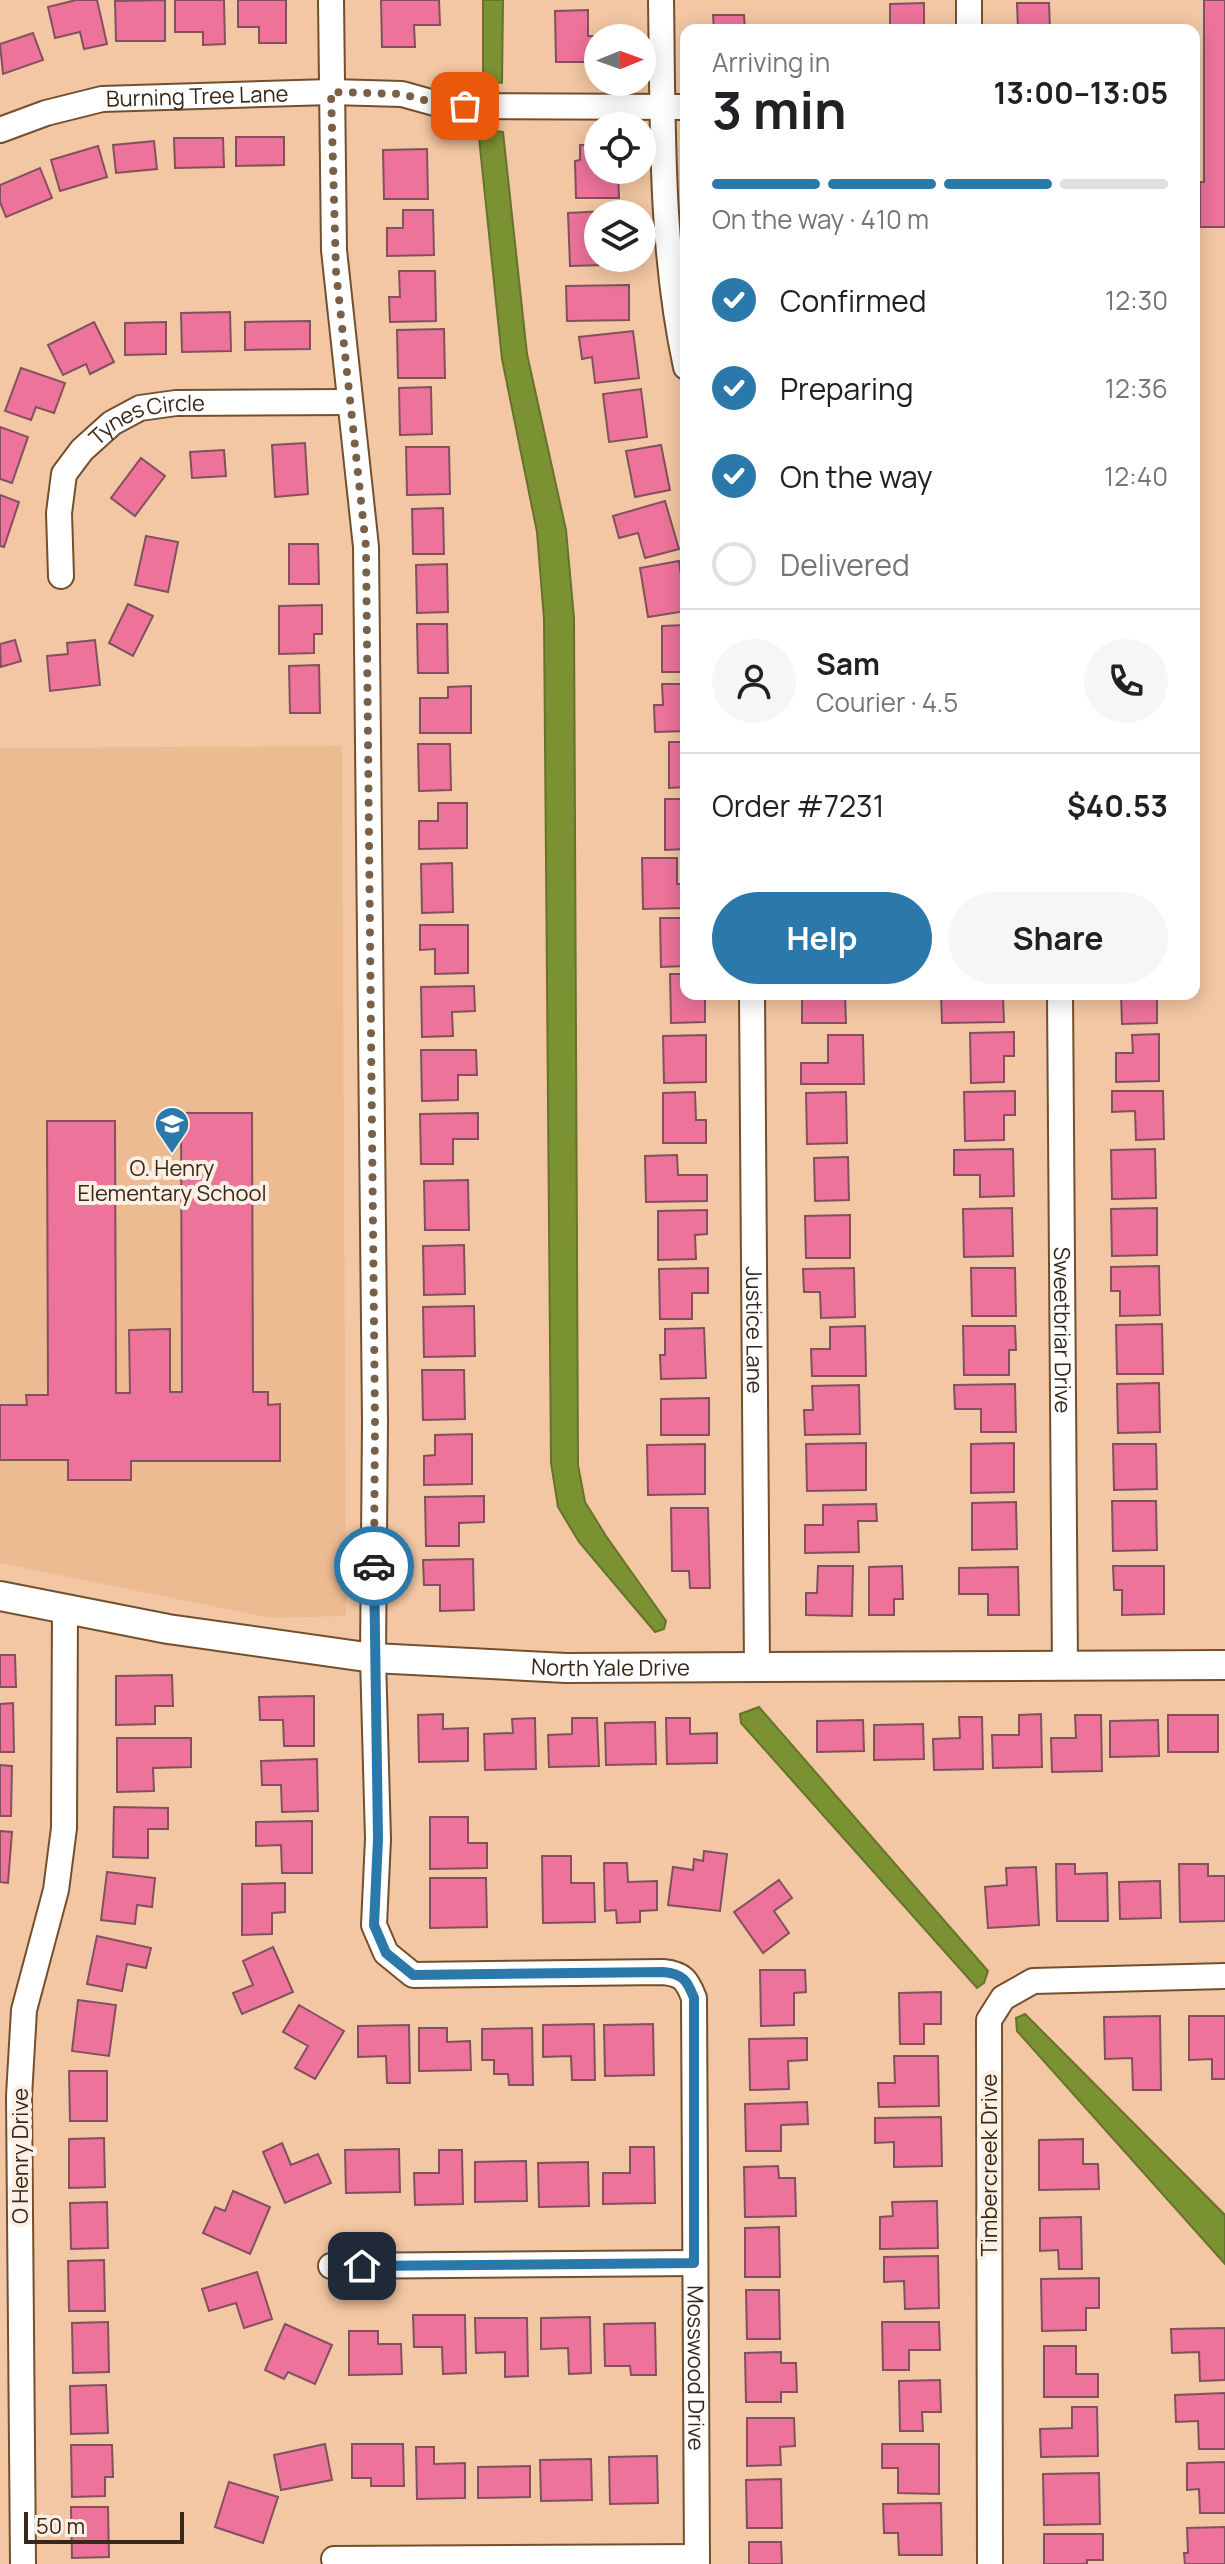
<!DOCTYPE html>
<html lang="en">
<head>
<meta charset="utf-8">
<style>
  body { margin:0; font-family:Manrope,sans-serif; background:#f6f6f6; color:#202124; height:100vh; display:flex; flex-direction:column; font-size:30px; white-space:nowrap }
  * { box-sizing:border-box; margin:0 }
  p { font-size:26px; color:#757577 }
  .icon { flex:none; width:44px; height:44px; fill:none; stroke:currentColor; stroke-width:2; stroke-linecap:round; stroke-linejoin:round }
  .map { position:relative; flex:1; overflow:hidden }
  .panel { position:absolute; left:680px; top:24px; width:520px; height:976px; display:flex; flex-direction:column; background:#fff; border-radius:16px; box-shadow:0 4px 20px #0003 }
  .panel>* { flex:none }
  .needle { width:52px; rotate:89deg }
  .fabs { position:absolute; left:584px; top:24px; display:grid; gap:16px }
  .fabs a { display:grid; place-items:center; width:72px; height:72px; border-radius:50%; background:#fff; box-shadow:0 4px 20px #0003; font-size:40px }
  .scale { position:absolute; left:24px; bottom:20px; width:160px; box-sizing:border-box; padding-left:8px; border:4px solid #382819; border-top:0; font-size:22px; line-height:28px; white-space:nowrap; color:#382819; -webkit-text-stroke:6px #fcefe4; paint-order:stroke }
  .pin { position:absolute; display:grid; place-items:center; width:68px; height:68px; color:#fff; margin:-34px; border-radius:16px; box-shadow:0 4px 12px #0006 }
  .courier { position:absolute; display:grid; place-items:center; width:80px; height:80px; margin:-40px; border:6px solid #2b79ab; border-radius:50%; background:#fff; color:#222; box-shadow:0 2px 10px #0007 }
  .overview em { font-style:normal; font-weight:700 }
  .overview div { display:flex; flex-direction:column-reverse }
  .overview { display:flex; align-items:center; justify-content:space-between; height:136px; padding:0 32px }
  h1 { font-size:52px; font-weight:700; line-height:60px }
  .bar { display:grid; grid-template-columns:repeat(4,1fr); gap:12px 8px; align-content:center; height:96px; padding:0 32px }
  .bar i { height:10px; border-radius:6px; background:#e0e0e0 }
  .bar .current { background:#2b79ab }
  .bar p { grid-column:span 4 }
  .line { display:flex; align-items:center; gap:20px; padding:0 32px; border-top:2px solid #e0e0e0 }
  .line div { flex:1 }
  .round { display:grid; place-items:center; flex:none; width:84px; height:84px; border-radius:42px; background:#f6f6f6 }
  ol { padding:0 32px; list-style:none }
  li { display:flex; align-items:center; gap:24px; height:88px }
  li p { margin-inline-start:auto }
  li .icon { padding:8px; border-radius:50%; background:#2b79ab; color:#fff; stroke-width:4 }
  li:last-child { color:#757577 }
  li i { width:44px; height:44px; border:4px solid #e0e0e0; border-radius:50% }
  .cta { display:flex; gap:16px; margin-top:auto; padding:16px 32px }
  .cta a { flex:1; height:92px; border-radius:48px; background:#2b79ab; color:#fff; font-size:32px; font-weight:700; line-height:92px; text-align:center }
  .cta a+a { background:#f6f6f6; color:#202124 }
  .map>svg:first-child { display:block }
</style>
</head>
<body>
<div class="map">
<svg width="1225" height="2564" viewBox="0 0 1225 2564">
  <rect width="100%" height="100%" fill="#f3c7a3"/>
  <path fill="#ecbb91" d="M342,746L346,1616L271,1618L0,1563V748Z"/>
  <path fill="#7b9232" stroke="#67722a" stroke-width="2" d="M483,0H503L502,83L483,81Z
    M478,128L503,132L527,354L566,530L574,618L578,1465L585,1502L606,1536L666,1621L664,1629L655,1632L579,1542L558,1507L551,1463L544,619L537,532L502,359Z
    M759,1707L988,1971L984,1983L977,1988L741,1723L740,1714Z
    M1025,2014L1225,2215V2264L1017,2031L1016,2018Z"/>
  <path fill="#ed739a" stroke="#82505e" stroke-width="2" d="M76,0H97L107,44L84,49L80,32L55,38L48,7Z
    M165,0V41H116L115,1Z
    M175,0H224L225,44L203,45V32H175Z
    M238,0H286V43H259V27H238Z
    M381,0H439L440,25H414L415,47H382Z
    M1204,0H1225V227H1200V182H1204Z
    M924,3V30H890V4Z
    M1017,3H1049L1050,30H1018Z
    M588,10V36H618V38H598V62H556L555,11Z
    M713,15H744L745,30H714Z
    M33,33L43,60L3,74L0,44Z
    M236,137H284V165L236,166Z
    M174,138H223L224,167L175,168Z
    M154,141L157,169L116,173L113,145Z
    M580,145H598V170H618L619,198H576L575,161L580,160Z
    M98,146L107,177L60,191L51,160Z
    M427,149L428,199H384L383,150Z
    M40,168L52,198L6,217L0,202V185Z
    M403,210H433L434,255L387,256V228H403Z
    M627,210V214H598V258H604V265L570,266L568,213Z
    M399,271H435L436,321L390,322L389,297H400Z
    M629,285V320L567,321L566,286Z
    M230,312L231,351L182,352L181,313Z
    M310,321V349L245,350V322Z
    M94,322L114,362L90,374L86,364L63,375L48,345Z
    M166,322V354L125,355V323Z
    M444,329L445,378H398L397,330Z
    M633,331L639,378L595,383L592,357L582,359L579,337Z
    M21,368L65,383L54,413L36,407L31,420L5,411Z
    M431,387L432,434L400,435L399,388Z
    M641,389L647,437L609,442L603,394Z
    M0,427L28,437L12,483L0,479Z
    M305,443L308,494L275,497L272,445Z
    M661,445L670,490L635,497L626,451Z
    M406,447H449L450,494L407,495Z
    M224,450L226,476L192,478L190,452Z
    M141,458L165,476L135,516L111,498Z
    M0,495L19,502L4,547L0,546Z
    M665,501L679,549L645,558L638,533L619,538L613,516Z
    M443,508L444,554H413L412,509Z
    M146,536L178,542L168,592L135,585Z
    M289,544H318L319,584H289Z
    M679,561L686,611L648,617L640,568Z
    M447,564L448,612L417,613L416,565Z
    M128,604L153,616L133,656L109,643Z
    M322,605V634H314V653L279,654V606Z
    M417,624H447L448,673H418Z
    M686,625V672H662V626Z
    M15,640L21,661L1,667L0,644Z
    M95,640L100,685L50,691L47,656L68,654L67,643Z
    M319,665L320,713H290L289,666Z
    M662,684H686V731L655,732L654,705H663Z
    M471,686V733H420V698H448V687Z
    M669,742H686V787L669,788Z
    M418,744H450L451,790L419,791Z
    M665,799H686V849L665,850Z
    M438,803H467V848L419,849V821H438Z
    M642,858H677V884H686V908L643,909Z
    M452,863L453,912L422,913L421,864Z
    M660,918H686V966L661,967Z
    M420,925H468V973L435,974V949L420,950Z
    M670,974H686V994H705V1022L671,1023Z
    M474,986L475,1011L452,1012L453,1036L422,1037L421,987Z
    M802,994H845L846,1023H802Z
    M958,994H1012V997H1003L1004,1022L942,1023L941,995Z
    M1121,994H1157V1023L1122,1024Z
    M1014,1032V1056H1004V1082L971,1083L970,1033Z
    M1159,1034V1081L1116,1082V1053H1133L1132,1035Z
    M706,1035V1082L664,1083L663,1036Z
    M828,1035H863L864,1084H801V1063H828Z
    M421,1050H476L477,1075H458V1100L422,1101Z
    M1015,1091V1115H1004V1140L965,1141L964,1092Z
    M1112,1091H1163L1164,1139L1136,1140L1135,1111L1112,1112Z
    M695,1092L696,1120H706V1143H663V1093Z
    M846,1092L847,1143L807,1144L806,1093Z
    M181,1113H252L253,1392H268V1405L280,1404V1461H131V1480H68V1460H0V1405H27L26,1395H48L47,1121H115L116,1393H130L129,1330L170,1329V1392H182Z
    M478,1113V1139H453V1164H421L420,1114Z
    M1013,1149L1014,1196L980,1197V1175H954V1150Z
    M1155,1149L1156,1198L1112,1199L1111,1150Z
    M677,1155L678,1175H707V1201L646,1202L645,1156Z
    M848,1157L849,1200L815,1201L814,1158Z
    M468,1180L469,1230H425L424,1181Z
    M1012,1208L1013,1256L964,1257L963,1209Z
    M1157,1208V1255L1112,1256L1111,1209Z
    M707,1210V1234L695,1235L696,1259L658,1260V1211Z
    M850,1215V1258H806L805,1216Z
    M464,1245L465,1294L424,1295L423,1246Z
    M1159,1266L1160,1315L1120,1316V1291H1111V1267Z
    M708,1268V1293H692V1319H660L659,1269Z
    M854,1268L855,1317L821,1318L820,1292H804L803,1269Z
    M971,1268H1015L1016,1316H972Z
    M474,1306L475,1356L424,1357L423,1307Z
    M1162,1324L1163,1374H1117L1116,1325Z
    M865,1326L866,1376H812L811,1349H830V1327Z
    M963,1326H1015L1016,1350H1009V1375H964Z
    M704,1328L706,1378L661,1379L660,1355H665V1329Z
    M422,1370H464L465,1419L423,1420Z
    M1159,1383L1160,1432L1118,1433L1117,1384Z
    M1015,1384L1016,1432H981V1409H955L954,1385Z
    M859,1385L860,1434L805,1435L804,1410H813L812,1386Z
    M709,1398V1435H661V1399Z
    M472,1434V1484L424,1485V1456L435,1455V1435Z
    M866,1443V1490L807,1491L806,1444Z
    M1014,1443V1492L971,1493V1444Z
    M705,1444V1494L648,1495L647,1445Z
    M1113,1444H1156L1157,1489L1114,1490Z
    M484,1496V1522L459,1523V1546H426L425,1497Z
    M1112,1501H1156L1157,1550L1113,1551Z
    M1016,1502L1017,1549L972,1550V1503Z
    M876,1504L877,1521H858L859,1552L805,1553V1525H823V1505Z
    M671,1508H708L710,1588H690L689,1571H672Z
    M473,1559L474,1610L440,1611V1585H424L423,1560Z
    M818,1566H853L852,1616L806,1615V1593H817Z
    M902,1566L903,1599H894V1615H869V1567Z
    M1113,1566H1164V1614L1122,1615V1590H1114Z
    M1018,1567L1019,1615H988V1594H959V1568Z
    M0,1655H15L16,1687H0Z
    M172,1675L173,1706H155V1724L116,1725V1676Z
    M314,1696V1746H284L283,1720H260L259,1697Z
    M13,1703L14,1752H0V1704Z
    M443,1714V1729L468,1728V1761L419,1762L418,1715Z
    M1041,1714L1042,1767L993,1768L992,1735H1019V1715Z
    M1075,1715H1101L1102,1771L1052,1772L1051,1738H1076Z
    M1168,1715H1218V1752H1168Z
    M959,1717H982L983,1769L934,1770L933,1739L960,1738Z
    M535,1718L536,1769L485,1770L484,1734L513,1733L512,1719Z
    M572,1718H597L599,1766L549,1767L548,1735L572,1734Z
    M666,1718H690V1734L717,1733V1763L667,1764Z
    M863,1720L864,1751L817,1752V1721Z
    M1158,1720L1159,1756L1110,1757V1721Z
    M655,1722L656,1764L606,1765L605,1723Z
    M923,1724L924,1759L874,1760V1725Z
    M117,1738H191V1767L153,1768L154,1791L117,1792Z
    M317,1759L318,1811L282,1812L281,1785H262L261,1761Z
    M0,1765L12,1766L11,1816H0Z
    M114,1807L168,1808V1829H148V1858L113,1857Z
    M430,1817H468V1843H487V1868L430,1869Z
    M312,1821V1873H282L281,1845L256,1846V1822Z
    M0,1831L12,1832L8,1883L0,1882Z
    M704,1851L727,1854L720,1911L668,1905L673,1867L693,1870L694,1859L703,1861Z
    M542,1856H571V1883H594L595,1922L543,1923Z
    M604,1863H627L628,1882L657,1881V1910L640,1911V1922L617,1923L616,1910L605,1911Z
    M1056,1864H1075V1874L1107,1873L1108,1921H1057Z
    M1179,1864H1208V1876H1225V1921L1180,1922Z
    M1036,1867L1039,1925L988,1928L985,1887L1007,1885L1006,1868Z
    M107,1872L155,1878L152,1907L137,1905L135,1924L101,1920Z
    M430,1878H486L487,1927L430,1928Z
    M779,1880L792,1898L774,1911L789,1933L763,1953L734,1912Z
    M1160,1881L1161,1918L1120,1919L1119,1882Z
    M285,1883V1912L272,1913V1934L242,1935V1884Z
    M97,1936L151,1948L146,1968L127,1964L122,1991L87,1984Z
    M273,1947L293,1992L242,2014L233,1993L253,1985L243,1961Z
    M760,1970H805L806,1992L794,1993V2025L761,2026Z
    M941,1992V2024H924V2044H900L899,1993Z
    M78,2000L116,2005L109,2056L72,2051Z
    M299,2005L344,2031L315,2079L295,2068L308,2046L283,2032Z
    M1160,2016L1161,2090H1133L1132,2058L1105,2059L1104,2017Z
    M1189,2016H1225V2079H1212V2059L1189,2060Z
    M594,2024L595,2080H572L571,2056L543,2057V2025Z
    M653,2024L654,2075L605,2076L604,2025Z
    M409,2025L410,2083H387L386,2056L358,2057V2026Z
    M419,2028H447V2042L470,2041L471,2070L419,2071Z
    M532,2028L533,2085H509L508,2074H494V2060H482V2029Z
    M807,2038V2060L788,2061L789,2089L750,2090L749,2039Z
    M894,2056H938L939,2106L879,2107L878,2083H895Z
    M69,2071H107V2121H70Z
    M807,2102L808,2124L781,2125V2151H746L745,2104Z
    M941,2117L942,2166L894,2167V2142L875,2143V2118Z
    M104,2138L105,2187L69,2188V2139Z
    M1083,2139V2164H1098L1099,2189L1039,2190V2140Z
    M282,2143L291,2165L318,2154L331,2183L285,2203L263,2152Z
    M630,2147H654L655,2203L603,2204V2173H630Z
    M399,2149L400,2192L346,2193L345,2150Z
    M439,2150H462L463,2204L415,2205L414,2173H439Z
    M526,2161L527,2201L475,2202V2162Z
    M588,2162L589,2206L539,2207L538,2163Z
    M778,2166L779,2178H795L796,2216L745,2217L744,2167Z
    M233,2191L270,2207L250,2254L203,2233L215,2207L225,2211Z
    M937,2201L938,2248L880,2249V2217L893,2216L892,2202Z
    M107,2202L108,2248L71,2249L70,2203Z
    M1081,2217L1082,2269H1059L1058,2250L1040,2251V2218Z
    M779,2227L780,2277H745V2228Z
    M938,2256L939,2308L905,2309L904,2281L884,2282V2257Z
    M104,2260L105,2311H69L68,2261Z
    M257,2272L272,2319L244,2328L236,2303L209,2311L202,2289Z
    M1099,2278V2308H1086V2330L1042,2331L1041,2279Z
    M746,2290H779L780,2339H747Z
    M413,2315H465L466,2373L443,2374L442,2347H414Z
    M590,2317L591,2373L569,2374L568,2348L541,2349V2318Z
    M475,2318H527L528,2376L505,2377V2352L476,2353Z
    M108,2322L109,2372L73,2373L72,2323Z
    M882,2322H939L940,2350H909V2370H883Z
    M655,2323L656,2375H631L630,2366H605L604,2324Z
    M285,2324L332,2345L315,2384L288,2372L284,2379L265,2370Z
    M1225,2328V2380L1200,2381L1199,2352L1172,2353L1171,2329Z
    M349,2331H378V2344H401L402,2374L349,2375Z
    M1044,2346H1076V2374H1098V2397H1044Z
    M781,2352V2363H796L797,2392H781V2402H746L745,2353Z
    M940,2380L941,2412H922L923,2431H900L899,2381Z
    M106,2385L108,2433L71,2434L70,2386Z
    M1225,2393V2449H1199L1198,2421L1176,2422L1175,2395Z
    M1072,2407H1097L1098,2456L1041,2457L1040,2429L1072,2428Z
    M747,2418H794L795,2446L780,2447L781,2465L747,2466Z
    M325,2444L332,2480L281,2490L274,2455Z
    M352,2444H403L404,2486H371V2478H352Z
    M882,2444H939V2494L898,2493V2468H882Z
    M71,2445H112L113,2477H105V2496L72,2497Z
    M416,2447H434V2464L465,2463V2498L417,2499Z
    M657,2456L658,2503L610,2504L609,2457Z
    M591,2459L592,2500L541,2501L540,2460Z
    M1225,2462V2513H1200L1199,2489L1187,2490V2463Z
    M530,2466V2497L478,2498V2467Z
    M1099,2473L1100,2524L1044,2525L1043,2474Z
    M781,2479L782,2528H747L746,2480Z
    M229,2482L278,2497L263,2543L215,2527Z
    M941,2503L942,2555H899L898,2533H884L883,2504Z
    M71,2507H108L109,2557L72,2558Z
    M1225,2527V2564H1185L1184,2553H1188L1187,2528Z
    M1044,2534H1103V2560H1087V2564H1044Z
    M749,2542H781L782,2564H749Z"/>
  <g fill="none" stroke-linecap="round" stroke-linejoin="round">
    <defs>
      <g id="minor">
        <path id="s1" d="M331,0L334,250L366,547L375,1421L373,1658L378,1839L374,1925L386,1953L413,1975L663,1972C683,1974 687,1980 694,1998L697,2564"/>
        <path d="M661,0C663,122 660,247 686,367"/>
        <path d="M969,30V0"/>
        <path id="s2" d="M0,130L46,113L102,99L331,92L402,94L438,104L465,106L686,107"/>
        <path id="s3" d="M61,576L59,513L64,474L82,450L112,423L140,408L176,403L349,402"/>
        <path id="s4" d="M752,994L757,1667"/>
        <path id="s5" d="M1060,994L1065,1666"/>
        <path d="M331,2266L694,2263"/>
        <path d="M334,2559L697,2557"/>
        <path d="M23,2564L19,2096L24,2010L56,1890L64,1828L65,1609"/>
        <path d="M990,2564L989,2020L1003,1998L1033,1981L1225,1976"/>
      </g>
      <g id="tertiary">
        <path id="s6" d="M0,1596L168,1629L373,1658L566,1668L1225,1665"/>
      </g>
    </defs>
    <use href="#minor" stroke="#744f2d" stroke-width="28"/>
    <use href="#tertiary" stroke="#744f2d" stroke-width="32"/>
    <use href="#minor" stroke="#fff" stroke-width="24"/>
    <use href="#tertiary" stroke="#fff" stroke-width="28"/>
  </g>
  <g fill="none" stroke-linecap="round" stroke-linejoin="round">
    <path stroke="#796049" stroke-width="8" stroke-dasharray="0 14.4" d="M374,1566L375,1421L366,547L336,271L331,92L402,94L438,104L465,106"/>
    <path stroke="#2b79ab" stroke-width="10" d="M362,2266L694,2263V1998C687,1980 683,1974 663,1972L413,1975L386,1953L374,1925L378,1839L374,1566"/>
  </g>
  <defs>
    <symbol id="school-pin" viewBox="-11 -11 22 30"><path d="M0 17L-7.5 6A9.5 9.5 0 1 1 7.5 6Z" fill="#2b79ab" stroke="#fcefe4"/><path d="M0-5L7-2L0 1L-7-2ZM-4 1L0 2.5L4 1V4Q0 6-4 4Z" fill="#fff"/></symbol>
  </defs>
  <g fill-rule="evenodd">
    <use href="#school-pin" x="152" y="1104" width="40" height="54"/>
  </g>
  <g text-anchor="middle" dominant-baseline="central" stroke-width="8" stroke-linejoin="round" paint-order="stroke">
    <g font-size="22" fill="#382819" stroke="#fcefe4">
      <text stroke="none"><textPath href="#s2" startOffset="202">Burning Tree Lane</textPath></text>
      <text stroke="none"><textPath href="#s3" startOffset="208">Tynes Circle</textPath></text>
      <text stroke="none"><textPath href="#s5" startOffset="336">Sweetbriar Drive</textPath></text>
      <text stroke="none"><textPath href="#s4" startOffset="336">Justice Lane</textPath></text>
      <text stroke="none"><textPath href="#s6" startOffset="616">North Yale Drive</textPath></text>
      <text transform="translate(20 2156) rotate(-90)">O Henry Drive</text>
      <text transform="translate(989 2165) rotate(-90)">Timbercreek Drive</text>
      <text stroke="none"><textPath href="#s1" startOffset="2656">Mosswood Drive</textPath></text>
    </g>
    <g font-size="22" fill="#382819" stroke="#fcefe4">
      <text x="172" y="1168">O. Henry<tspan x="172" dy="25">Elementary School</tspan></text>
    </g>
  </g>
</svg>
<div class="fabs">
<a><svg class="needle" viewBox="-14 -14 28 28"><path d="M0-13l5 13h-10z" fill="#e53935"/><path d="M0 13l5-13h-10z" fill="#757577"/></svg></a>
<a><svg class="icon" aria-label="locate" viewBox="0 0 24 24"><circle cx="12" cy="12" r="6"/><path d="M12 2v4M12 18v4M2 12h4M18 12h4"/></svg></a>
<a><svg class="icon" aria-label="layers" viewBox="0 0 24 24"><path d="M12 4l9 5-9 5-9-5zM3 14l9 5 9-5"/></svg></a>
</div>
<div class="scale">50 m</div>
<div class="pin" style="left:465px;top:106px;background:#ea580c"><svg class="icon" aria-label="bag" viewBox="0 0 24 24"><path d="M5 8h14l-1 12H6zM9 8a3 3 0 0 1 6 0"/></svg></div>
<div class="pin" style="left:362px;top:2266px;background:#1f2937"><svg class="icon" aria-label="home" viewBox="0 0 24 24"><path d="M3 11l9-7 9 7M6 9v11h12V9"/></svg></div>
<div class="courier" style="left:374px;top:1566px"><svg class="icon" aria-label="car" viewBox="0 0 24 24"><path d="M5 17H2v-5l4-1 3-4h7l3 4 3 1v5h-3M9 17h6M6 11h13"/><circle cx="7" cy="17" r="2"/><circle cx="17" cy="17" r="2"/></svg></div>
<section class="panel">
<div class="overview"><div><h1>3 min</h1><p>Arriving in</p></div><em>13:00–13:05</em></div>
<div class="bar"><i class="current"></i><i class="current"></i><i class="current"></i><i></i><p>On the way · 410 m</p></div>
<ol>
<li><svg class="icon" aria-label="check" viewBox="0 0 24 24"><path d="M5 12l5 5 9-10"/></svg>Confirmed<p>12:30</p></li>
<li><svg class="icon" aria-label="check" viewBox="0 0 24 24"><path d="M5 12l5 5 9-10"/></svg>Preparing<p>12:36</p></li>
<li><svg class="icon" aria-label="check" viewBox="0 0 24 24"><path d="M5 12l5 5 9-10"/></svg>On the way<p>12:40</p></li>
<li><i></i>Delivered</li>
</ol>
<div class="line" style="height:144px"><a class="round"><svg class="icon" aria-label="person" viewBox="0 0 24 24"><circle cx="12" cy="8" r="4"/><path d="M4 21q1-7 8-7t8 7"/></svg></a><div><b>Sam</b><p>Courier · 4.5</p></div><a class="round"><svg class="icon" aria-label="phone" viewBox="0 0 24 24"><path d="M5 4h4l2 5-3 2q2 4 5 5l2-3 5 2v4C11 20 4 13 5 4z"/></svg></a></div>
<div class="line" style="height:104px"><div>Order #7231</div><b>$40.53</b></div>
<div class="cta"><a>Help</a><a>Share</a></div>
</section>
</div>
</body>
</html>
